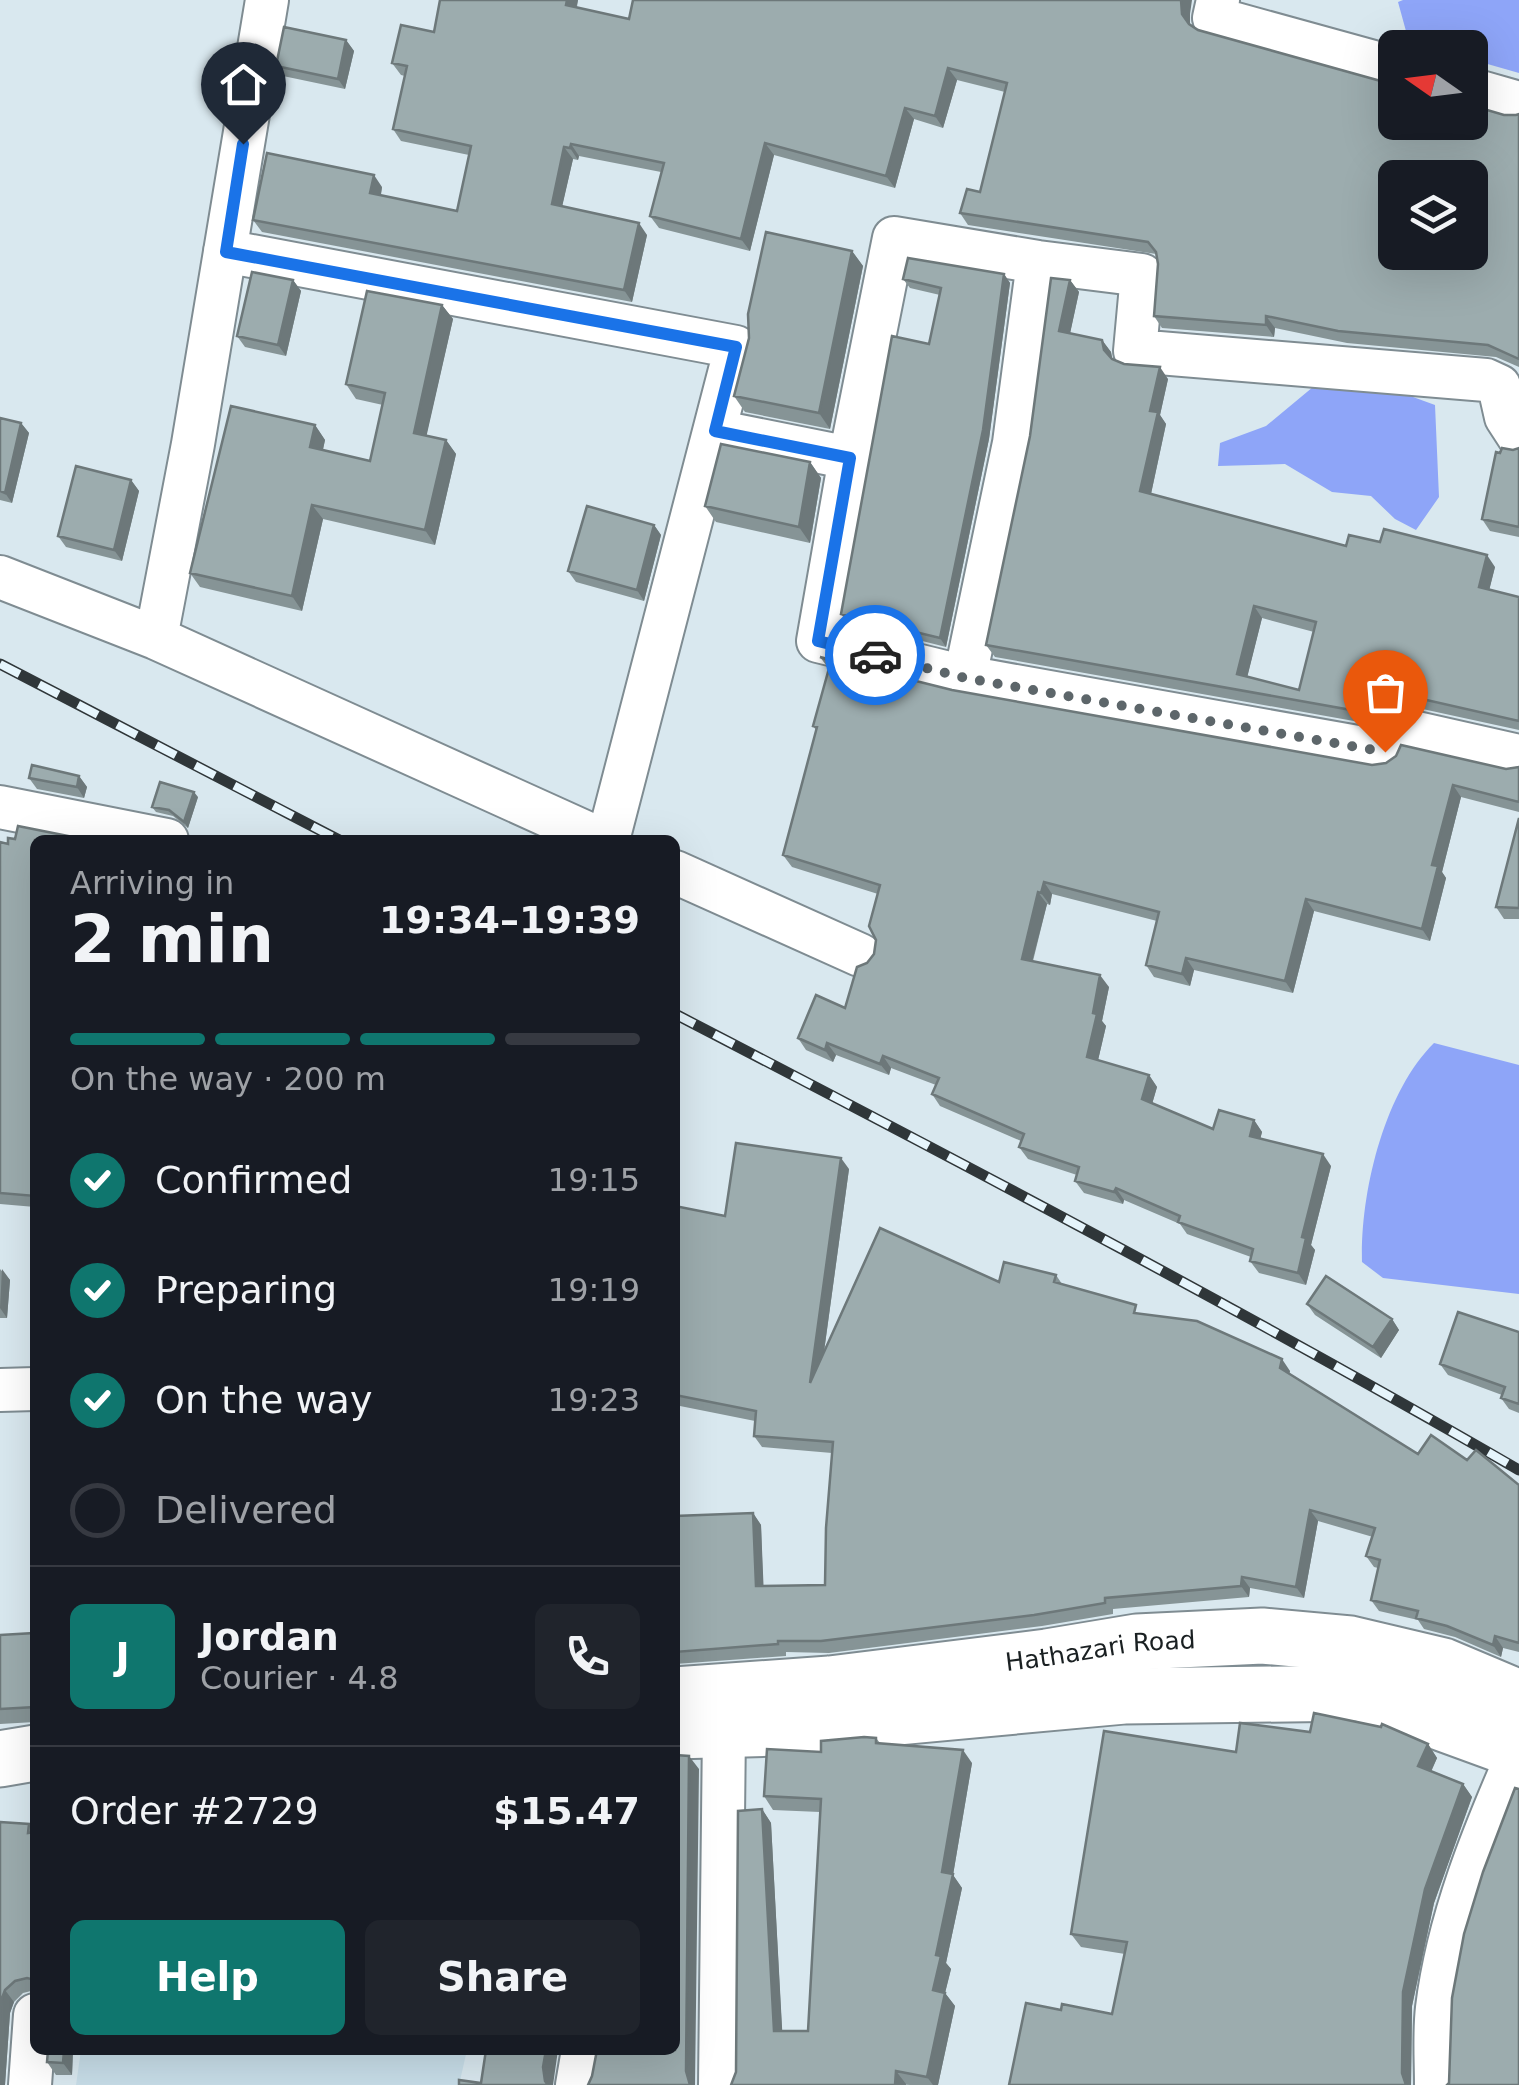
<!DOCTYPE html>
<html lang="en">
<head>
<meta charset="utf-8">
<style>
  body { margin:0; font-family:"DejaVu Sans",sans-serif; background:#20242c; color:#f1f3f6; height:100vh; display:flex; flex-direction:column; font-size:38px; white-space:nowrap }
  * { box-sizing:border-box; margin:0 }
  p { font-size:32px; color:#9ea1a6 }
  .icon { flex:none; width:55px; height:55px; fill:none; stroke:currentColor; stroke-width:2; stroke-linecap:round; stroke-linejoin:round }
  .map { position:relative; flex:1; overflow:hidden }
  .drawer { position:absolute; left:30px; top:835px; width:650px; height:1220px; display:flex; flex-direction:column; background:#171b24; border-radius:15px; box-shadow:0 10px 40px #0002 }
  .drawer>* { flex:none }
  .needle { width:65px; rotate:284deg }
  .controls { position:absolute; left:1378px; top:30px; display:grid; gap:20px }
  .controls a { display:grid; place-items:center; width:110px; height:110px; border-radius:15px; background:#171b24; box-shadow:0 10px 40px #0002; font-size:50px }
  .pin { position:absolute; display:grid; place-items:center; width:85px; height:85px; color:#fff; margin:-102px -42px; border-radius:50% 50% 50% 0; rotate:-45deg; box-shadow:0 0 10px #0007 }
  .pin .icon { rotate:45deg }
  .courier { position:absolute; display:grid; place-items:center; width:100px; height:100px; margin:-50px; border:8px solid #1a73e8; border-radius:50%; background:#fff; color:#222; box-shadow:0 2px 12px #0007 }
  .summary em { font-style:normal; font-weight:700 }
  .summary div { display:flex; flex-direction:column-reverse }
  .summary { display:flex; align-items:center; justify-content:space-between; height:170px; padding:0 40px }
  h1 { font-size:65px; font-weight:700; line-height:75px }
  .bar { display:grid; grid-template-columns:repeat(4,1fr); gap:15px 10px; align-content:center; height:120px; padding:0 40px }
  .bar i { height:12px; border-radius:8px; background:#363941 }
  .bar .on { background:#0f766e }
  .bar p { grid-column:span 4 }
  .line { display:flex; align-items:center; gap:25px; padding:0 40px; border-top:2px solid #363941 }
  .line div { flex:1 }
  .round { display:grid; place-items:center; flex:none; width:105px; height:105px; border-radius:15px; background:#20242c }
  ol { padding:0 40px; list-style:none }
  li { display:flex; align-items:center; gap:30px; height:110px }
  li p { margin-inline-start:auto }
  li .icon { padding:10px; border-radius:50%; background:#0f766e; color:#fff; stroke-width:4 }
  li:last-child { color:#9ea1a6 }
  li i { width:55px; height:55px; border:5px solid #363941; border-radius:50% }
  .primary-button { display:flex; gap:20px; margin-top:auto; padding:20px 40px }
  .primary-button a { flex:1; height:115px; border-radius:15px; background:#0f766e; color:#fff; font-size:40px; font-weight:700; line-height:115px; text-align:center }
  .primary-button a+a { background:#20242c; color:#f1f3f6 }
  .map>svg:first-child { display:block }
</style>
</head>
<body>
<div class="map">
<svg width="1519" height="2085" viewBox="0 0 1519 2085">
  <rect width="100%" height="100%" fill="#d9e8ef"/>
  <path fill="#c7dde8" d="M81,2050H467L459,2085H76Z"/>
  <path fill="#8ea5f8" d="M1403,0H1519V73L1470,59V48L1427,47L1409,42L1398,2Z
    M1355,384L1391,389L1435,405L1439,497L1416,530L1395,519L1371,496L1332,492L1285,464L1218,466L1220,443L1266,426L1313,387Z
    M1434,1043L1519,1065V1294L1383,1278L1362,1262C1360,1193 1384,1092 1434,1043Z"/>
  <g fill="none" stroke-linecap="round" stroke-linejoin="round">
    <defs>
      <path id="street" d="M1218,0L1214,18L1395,68
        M1470,89L1519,103
        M225,251L736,347L608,840
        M1038,262L1014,443L965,677L1385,752L1390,727L1519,756
        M715,431L850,458L894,238L1038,262L1142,275L1135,351L1486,380L1499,386L1506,417L1519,437
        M850,458L818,641L965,677
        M0,577L156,638L602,840
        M156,638L193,444L267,0
        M0,807L167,840
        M675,872L860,955
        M0,1390L35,1389
        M30,2085L35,2015
        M577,2085L583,2050
        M720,2085L724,1729
        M1436,2085C1436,2060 1434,2033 1437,2008C1448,1919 1483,1834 1519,1752"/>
      <g id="highway">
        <path id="s1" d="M675,1695L830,1684L1047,1657L1137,1642L1262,1636L1350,1644L1443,1666L1519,1698"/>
        <path d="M675,1731L778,1728L1124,1696L1360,1693L1519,1751"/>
        <path d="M0,1759L35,1753"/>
      </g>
    </defs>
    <use href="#street" stroke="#7f8c92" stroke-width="46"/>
    <use href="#highway" stroke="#7f8c92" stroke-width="59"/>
    <use href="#street" stroke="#fff" stroke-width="42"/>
    <use href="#highway" stroke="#fff" stroke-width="55"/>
    <defs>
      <path id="rail" d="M0,664L339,840
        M675,1014C959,1161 1242,1310 1519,1470"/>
    </defs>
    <use href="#rail" stroke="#2f3639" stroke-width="11"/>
    <use href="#rail" stroke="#e6f5fc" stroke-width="8" stroke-dasharray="22" stroke-linecap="butt"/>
  </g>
  <path fill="#869496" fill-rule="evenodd" d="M578,0L577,7L629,19L1190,14V25L1198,30L1504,115H1516L1519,114V386V367L1496,357L1347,343L1275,328L1274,337L1162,328L1154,316L1158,264L1156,254L968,225L960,213L980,192L1005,92L957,80L943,128L914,119L895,188L774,155L750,251L659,228L650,216L661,172L579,156L578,160L573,159L562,206L647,235L632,302L262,232L253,220L382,187L381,195L457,211L469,155L401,141L393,129L405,76L401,75L392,63L434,32Z
    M346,40L354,51L345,89L283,76L276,66Z
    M852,251L863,266L830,429L745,412L734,396L749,338Z
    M1004,274L1010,283L989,439L946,647L847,622L841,614L929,344L940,295L910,288L903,279Z
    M293,280L301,291L286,356L245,347L237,336Z
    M1070,280L1079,292L1070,333L1102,340L1111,352L1112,359L1168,379L1160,415L1166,424L1151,494L1346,546L1380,542L1495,567L1489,590L1519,597V730L1395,703H1383L1372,710L1365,723L995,657L986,645ZM1262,618L1314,632L1299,690L1247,677Z
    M442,305L453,319L426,436L446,440L456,454L435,545L323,519L302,611L200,587L190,573L315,425L325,440L323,450L370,461L383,405L356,399L346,384Z
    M0,418L21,423L29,433L12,503L0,500Z
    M1519,448V537L1490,531L1482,519L1500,453Z
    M810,462L821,478L810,543L716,522L705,506Z
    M131,480L139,491L122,561L66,547L58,536Z
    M654,525L661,535L644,601L576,582L568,571Z
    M820,657L952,690L1372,765L1506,769L1519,768V812L1461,797L1442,872L1446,878L1430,941L1314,911L1293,993L1194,970L1190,986L1154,977L1146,965L1157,921L1052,894L1050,905L1047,904L1033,961L1109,987L1102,1021L1106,1026L1098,1060L1149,1075L1157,1087L1152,1104L1213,1129L1254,1120L1262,1132L1260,1139L1331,1166L1311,1245L1315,1250L1306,1285L1259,1273L1250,1261L1251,1257L1187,1234L1180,1224L1124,1200L1123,1204L1084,1193L1075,1181L1077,1175L1028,1159L1019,1147L1021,1141L940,1106L932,1094L936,1085L891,1068L889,1075L836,1055L833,1062L806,1050L798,1038L845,1008L867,963L874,954L876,940L878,894L792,867L783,855L816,730L813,726L829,669Z
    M79,776L87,787L84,798L37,789L29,778Z
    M198,797L188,828L173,816L156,812L152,807Z
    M1519,818V919H1504L1496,907Z
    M35,840V1266L32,1261L35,1207L0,1204V842L8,844Z
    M849,1169L824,1352L999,1282L1056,1275L1062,1284L1290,1371L1289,1373L1418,1454L1467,1460L1519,1485V1652L1503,1648L1501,1657L1455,1637L1424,1629L1418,1620L1379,1611L1371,1600L1378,1568L1374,1567L1366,1556L1373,1537L1318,1521L1304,1598L1250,1588L1249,1597L1113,1609V1614L1042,1626L829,1653L786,1652V1656L675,1664V1516L753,1513L761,1525L763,1586L825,1585L832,1453L762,1447L754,1436L755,1421L675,1405V1206L725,1216Z
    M0,1269L10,1280L7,1318H0Z
    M1307,1304L1392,1319L1399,1330L1381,1358L1315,1315Z
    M1519,1332V1413L1509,1409L1501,1398L1502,1395L1448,1375L1440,1364Z
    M35,1626V1722L0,1724V1635L34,1633Z
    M1310,1732L1428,1744L1437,1758L1431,1772L1463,1784L1472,1797L1434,1903L1412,2006L1411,2085H1009L1061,2010L1112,2014L1125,1954L1081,1947L1071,1934L1236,1752Z
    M876,1738L880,1743L972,1763L953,1875L962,1888L946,1963L951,1969L945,1993L955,2006L938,2085H910L736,2072L762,1809L771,1823L782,2031H808L820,1812L773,1810L764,1796L821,1752Z
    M0,1822L29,1824L35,1832V1990L23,1993L14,2002L10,2013L5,2085H0Z
    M73,2050L72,2075H56L47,2062Z"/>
  <path fill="#6d787a" d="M567,0H578L574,17L566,5Z
    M1181,0H1192L1190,14V26L1182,14Z
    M346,40L354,51L345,89L338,79Z
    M948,68L957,80L943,128L935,116Z
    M905,108L914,119L895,188L886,176Z
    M765,143L774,155L750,251L741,239Z
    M571,144L579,156L578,160L570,148Z
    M564,147L573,159L560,216L552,204Z
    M374,175L382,187L379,205L370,193Z
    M639,223L647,235L632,302L624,290Z
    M852,251L863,266L830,429L819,413Z
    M1004,274L1010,283L989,439L946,647L940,638Z
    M293,280L301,291L286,356L278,345Z
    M1070,280L1079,292L1068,343L1059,331Z
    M442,305L453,319L424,447L414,433Z
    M1266,316L1275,328L1274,337L1266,325Z
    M1102,340L1111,352L1113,362L1104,350Z
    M1160,367L1168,379L1160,415L1166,424L1149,503L1140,491L1150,411Z
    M21,423L29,433L12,503L5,493Z
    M315,425L325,440L320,462L310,447Z
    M446,440L456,454L435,545L425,530Z
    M810,462L821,478L810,543L799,527Z
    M131,480L139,491L122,561L114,550Z
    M312,505L323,519L302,611L292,596Z
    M654,525L661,535L644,601L637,590Z
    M1487,555L1495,567L1487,599L1479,587Z
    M1254,606L1262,618L1245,686L1237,674Z
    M1364,698L1372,710L1365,723L1357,711Z
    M79,776L87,787L84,798L77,787Z
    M1453,785L1461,797L1442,872L1446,878L1430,941L1422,929L1432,865Z
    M194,792L198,797L188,828L184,822Z
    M1044,882L1052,894L1050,905L1041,893Z
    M1038,892L1047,904L1030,970L1022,959Z
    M1306,899L1314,911L1293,993L1285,981Z
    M1186,958L1194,970L1190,986L1182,974Z
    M1100,975L1109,987L1102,1021L1106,1026L1096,1069L1087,1057L1093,1013Z
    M827,1043L836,1055L833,1062L825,1050Z
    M883,1056L891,1068L889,1075L880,1064Z
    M1149,1075L1157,1087L1150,1111L1142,1099Z
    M1254,1120L1262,1132L1258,1148L1250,1136Z
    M1323,1154L1331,1166L1311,1245L1315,1250L1306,1285L1298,1273L1302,1237Z
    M841,1158L849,1169L818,1395L810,1383Z
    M1116,1188L1124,1200L1123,1204L1114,1192Z
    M2,1269L10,1280L7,1318L0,1308Z
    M1392,1319L1399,1330L1381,1358L1373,1347Z
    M1282,1359L1290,1371L1288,1379L1280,1368Z
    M1310,1510L1318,1521L1304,1598L1296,1587Z
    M753,1513L761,1525L764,1597L756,1586Z
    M1242,1577L1250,1588L1249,1597L1241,1586Z
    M1495,1636L1503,1648L1501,1657L1493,1645Z
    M1428,1744L1437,1758L1427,1780L1418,1766Z
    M963,1750L972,1763L953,1875L962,1888L946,1963L951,1969L945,1993L955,2006L938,2085H933L927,2077L942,1872Z
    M689,1756L699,1769L695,2085H690L688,2083L686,2071Z
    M1463,1784L1472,1797L1434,1903L1412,2006L1411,2085H1406L1402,2073L1403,1992L1425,1889Z
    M762,1809L771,1823L783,2045L774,2031Z
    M5,1990L14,2002L10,2013L5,2085H0V2021L1,2001Z
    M64,2050H73L72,2075L63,2063Z
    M546,2050H558L553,2085H547L545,2081L543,2067Z
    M896,2071L906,2084V2085H895Z"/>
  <path fill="#9cacae" stroke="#6d787a" stroke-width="2.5" fill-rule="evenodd" d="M440,0H567L566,5L629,19L633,0H1181L1182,14L1189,24L1198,30L1395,85V122H1470V105L1504,115H1516L1519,114V359L1488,345L1338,331L1266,316V325L1154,316L1158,264L1156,252L1148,242L960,213L967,189L980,192L1007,83L948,68L935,116L905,108L886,176L765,143L741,239L650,216L664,163L571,144L570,148L564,147L552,204L639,223L624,290L253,220L267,153L374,175L370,193L457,211L471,146L393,129L407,66L392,63L401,25L434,32ZM1395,178H1470V252H1395Z
    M284,27L346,40L338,79L276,66Z
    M766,232L852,251L819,413L734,396L749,338L748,314Z
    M908,258L1004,274L983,430L940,638L841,614L892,336L929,344L941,288L903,279Z
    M252,272L293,280L278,345L237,336Z
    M1051,278L1070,280L1059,331L1102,340L1104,350L1112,359L1124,364L1160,367L1150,411L1158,412L1140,491L1346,546L1349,535L1380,542L1384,529L1487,555L1479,587L1519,597V721L1387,691H1375L1364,698L1357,711L986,645L1030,436ZM1254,606L1316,622L1299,690L1237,674Z
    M367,291L442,305L414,433L446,440L425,530L312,505L292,596L190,573L231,406L315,425L310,447L370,461L385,393L346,384Z
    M0,418L21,423L5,493L0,491Z
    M721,444L810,462L799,527L705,506Z
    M1502,448L1513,450L1519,448V527L1482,519L1496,452L1500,453Z
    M76,466L131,480L114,550L58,536Z
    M587,506L654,525L637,590L568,571Z
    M820,657L952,690L1372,765L1386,763L1396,756L1401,745L1506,769L1519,767V802L1453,785L1432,865L1438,866L1422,929L1306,899L1285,981L1186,958L1182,974L1146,965L1159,912L1044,882L1041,893L1038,892L1022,959L1100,975L1093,1013L1097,1014L1087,1057L1149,1075L1142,1099L1213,1129L1219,1110L1254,1120L1250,1136L1323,1154L1302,1237L1306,1238L1298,1273L1250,1261L1253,1249L1178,1222L1180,1216L1116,1188L1114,1192L1075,1181L1079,1167L1019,1147L1024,1134L932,1094L939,1078L883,1056L880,1064L827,1043L825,1050L798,1038L816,995L845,1008L857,967L867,963L874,954L876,940L869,926L880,885L783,855L817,727L813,726L831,661Z
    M32,765L79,776L77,787L29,778Z
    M160,782L194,792L184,822L169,810L152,807Z
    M1519,818V908L1496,907Z
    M18,826L88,840H35V1196L0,1193V842L8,844V838L15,839Z
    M736,1143L841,1158L810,1383L880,1228L999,1282L1004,1262L1056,1275L1054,1282L1136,1305L1134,1313L1197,1321L1282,1359L1280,1368L1418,1454L1431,1435L1467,1460L1476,1450L1519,1485V1643L1495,1636L1493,1645L1447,1626L1416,1618L1418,1611L1371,1600L1380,1560L1366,1556L1375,1528L1310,1510L1296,1587L1242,1577L1241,1586L1105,1598V1603L1034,1615L821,1641H778V1644L675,1652V1516L753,1513L756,1586L825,1585L826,1528L833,1442L754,1436L756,1411L675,1395V1206L725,1216Z
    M35,1203V1262L32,1261Z
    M1326,1276L1392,1319L1373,1347L1307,1304Z
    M1458,1312L1519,1332V1404L1501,1398L1505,1387L1440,1364Z
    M35,1626V1707L0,1709V1635L34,1633Z
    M1314,1713L1381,1727L1382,1724L1428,1744L1418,1766L1463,1784L1425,1889L1403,1992L1402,2073L1406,2085H1009L1026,2003L1061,2010L1062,2004L1112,2014L1127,1942L1071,1934L1104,1731L1236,1752L1240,1723L1310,1732Z
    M864,1737L876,1738V1743L963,1750L942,1872L953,1874L936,1955L941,1956L933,1990L945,1993L927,2077L896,2071L895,2085H731L736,2072L738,1811L762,1809L774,2031H808L821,1799L764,1796L767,1749L821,1752V1741Z
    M675,1755L689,1756L686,2071L690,2085H588L592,2076L597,2050H675Z
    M1515,1788L1519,1789V2085H1447L1449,2083L1452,1998L1464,1934L1483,1872Z
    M0,1822L29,1824L28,1833L35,1832V1980L27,1978L15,1981L5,1990L1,2001L0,2021Z
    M48,2050H64L63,2063L47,2062Z
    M486,2050H546L543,2067L545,2081L548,2085H459V2080L481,2083Z"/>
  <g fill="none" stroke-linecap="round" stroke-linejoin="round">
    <path stroke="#5d666a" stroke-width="10" stroke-dasharray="0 18" d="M875,655L965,678L1385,752"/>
    <path stroke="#1a73e8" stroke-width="12" d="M243,144L226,252L736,347L715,431L850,458L818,641L875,655"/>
  </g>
  <g text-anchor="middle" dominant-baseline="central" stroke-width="8" stroke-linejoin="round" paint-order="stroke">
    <g font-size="25" fill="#1a2022" stroke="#e6f5fc">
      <text stroke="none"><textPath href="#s1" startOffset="428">Hathazari Road</textPath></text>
    </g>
  </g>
</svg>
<div class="controls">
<a><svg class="needle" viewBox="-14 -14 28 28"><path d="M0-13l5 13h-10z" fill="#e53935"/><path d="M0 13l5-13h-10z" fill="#9ea1a6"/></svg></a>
<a><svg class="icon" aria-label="layers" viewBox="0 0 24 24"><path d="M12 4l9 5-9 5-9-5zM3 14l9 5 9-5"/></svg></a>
</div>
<div class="pin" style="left:1385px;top:752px;background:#ea580c"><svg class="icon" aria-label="bag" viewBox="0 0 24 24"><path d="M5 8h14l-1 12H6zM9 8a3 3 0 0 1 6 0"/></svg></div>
<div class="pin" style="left:243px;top:144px;background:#1f2937"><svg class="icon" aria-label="home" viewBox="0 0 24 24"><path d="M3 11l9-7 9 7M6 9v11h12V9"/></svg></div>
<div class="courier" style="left:875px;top:655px"><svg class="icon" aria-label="car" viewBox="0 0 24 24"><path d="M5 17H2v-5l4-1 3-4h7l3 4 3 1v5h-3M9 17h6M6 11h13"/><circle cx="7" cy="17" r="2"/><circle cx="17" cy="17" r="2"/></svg></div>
<section class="drawer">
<div class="summary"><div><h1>2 min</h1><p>Arriving in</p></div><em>19:34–19:39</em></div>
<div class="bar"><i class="on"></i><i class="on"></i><i class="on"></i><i></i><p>On the way · 200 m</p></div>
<ol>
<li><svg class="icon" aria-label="check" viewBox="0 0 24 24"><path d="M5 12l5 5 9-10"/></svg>Confirmed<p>19:15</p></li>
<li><svg class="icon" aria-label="check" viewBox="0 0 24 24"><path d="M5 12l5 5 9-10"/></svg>Preparing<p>19:19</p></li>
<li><svg class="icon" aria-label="check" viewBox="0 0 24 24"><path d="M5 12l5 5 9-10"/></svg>On the way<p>19:23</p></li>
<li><i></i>Delivered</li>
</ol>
<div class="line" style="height:180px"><b class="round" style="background:#0f766e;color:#fff">J</b><div><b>Jordan</b><p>Courier · 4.8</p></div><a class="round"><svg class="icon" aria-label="phone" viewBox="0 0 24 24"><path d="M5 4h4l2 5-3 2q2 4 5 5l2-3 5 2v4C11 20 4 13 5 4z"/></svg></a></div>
<div class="line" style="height:130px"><div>Order #2729</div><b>$15.47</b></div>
<div class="primary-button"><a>Help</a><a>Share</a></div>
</section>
</div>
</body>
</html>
